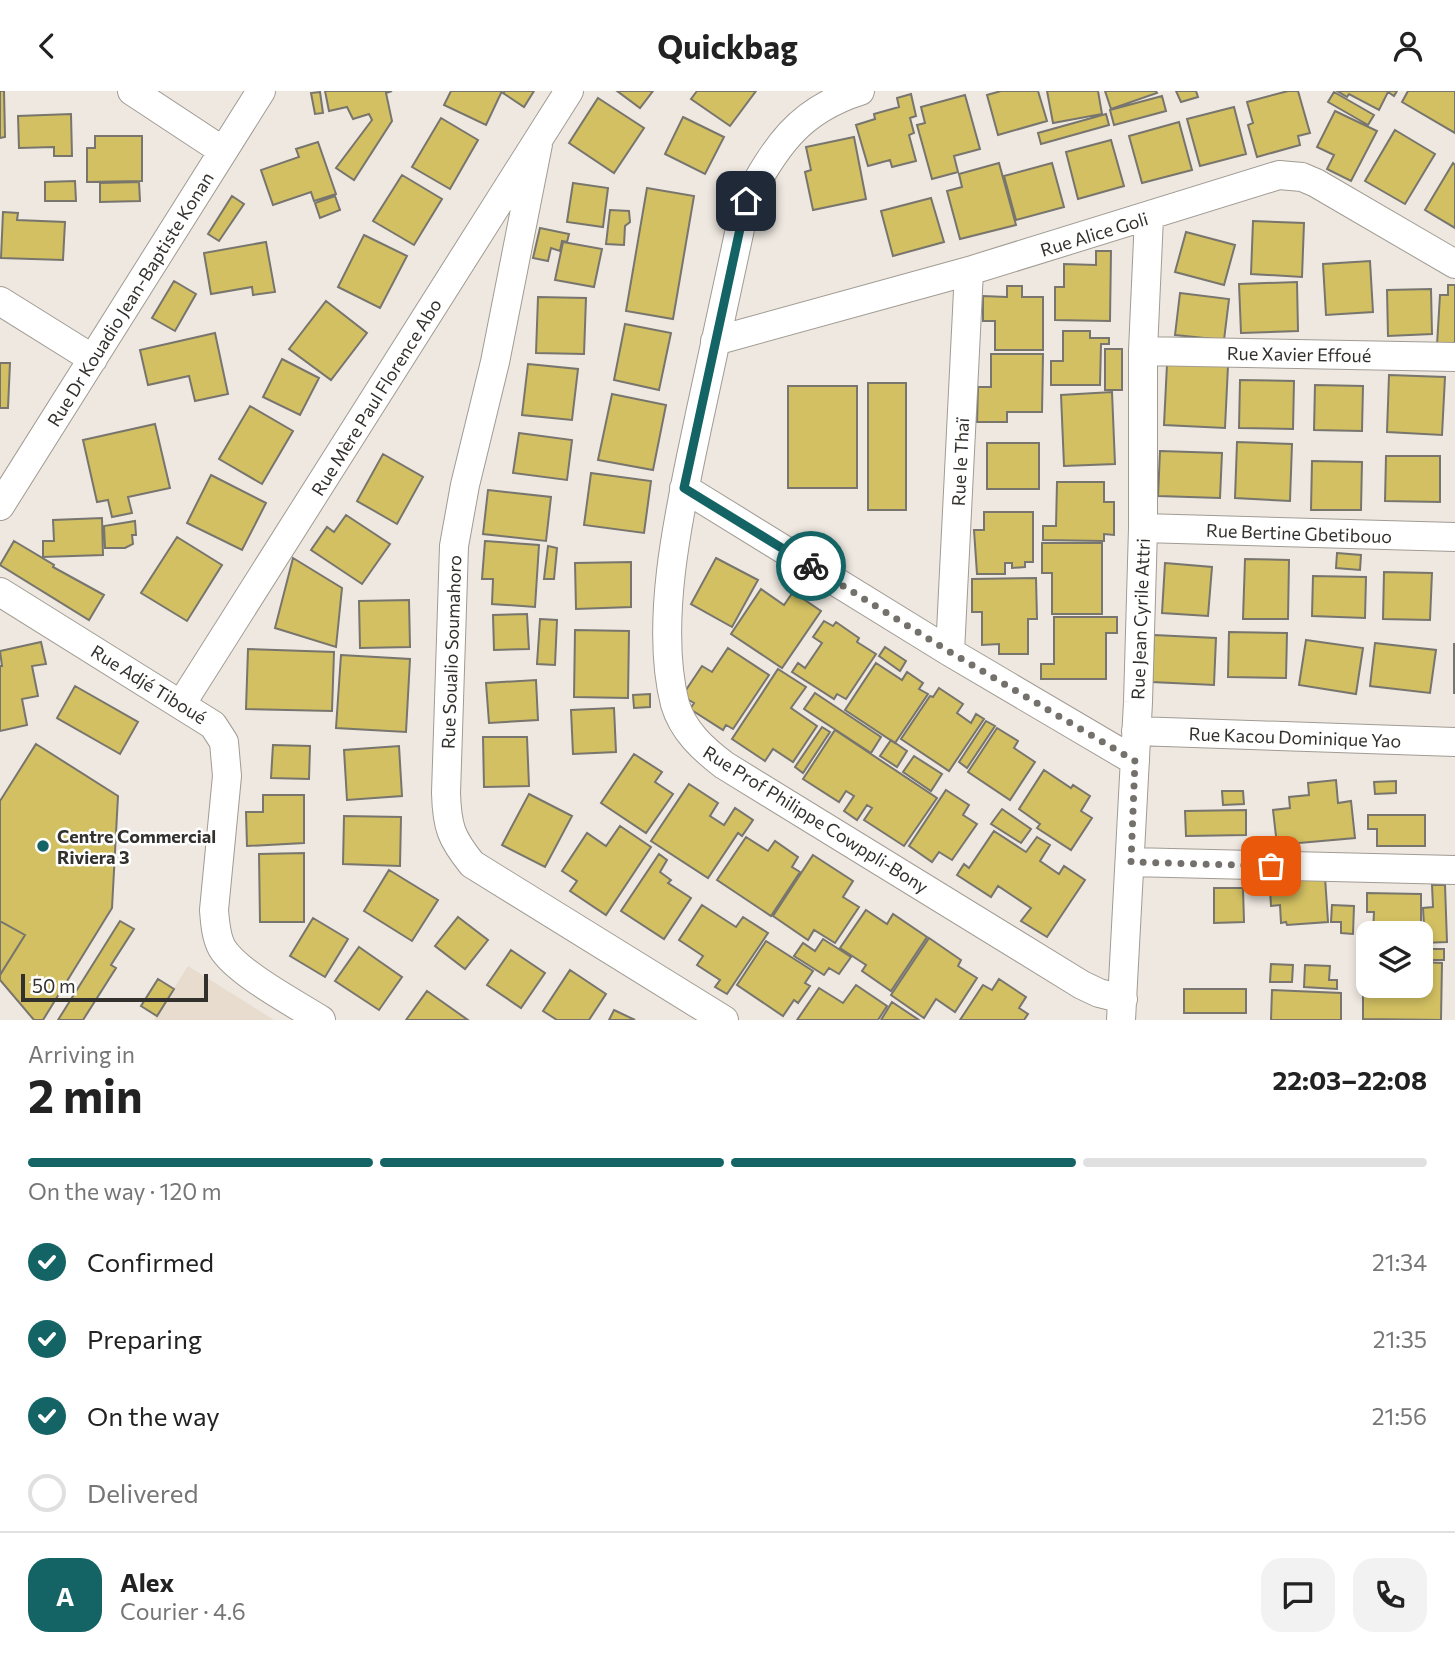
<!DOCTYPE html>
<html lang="en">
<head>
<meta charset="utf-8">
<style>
  body { margin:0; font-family:Commissioner,sans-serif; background:#f2f2f2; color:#222; height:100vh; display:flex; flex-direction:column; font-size:26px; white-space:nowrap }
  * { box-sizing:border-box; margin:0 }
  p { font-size:23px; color:#767676 }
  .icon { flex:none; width:38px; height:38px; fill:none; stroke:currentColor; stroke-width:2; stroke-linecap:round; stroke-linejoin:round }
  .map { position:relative; height:929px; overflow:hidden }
  .drawer { display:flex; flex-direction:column; background:#fff; flex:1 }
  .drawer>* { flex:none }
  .controls { position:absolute; left:1356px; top:830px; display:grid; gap:14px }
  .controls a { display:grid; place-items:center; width:77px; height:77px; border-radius:14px; background:#fff; box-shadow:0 4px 10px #0003; font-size:35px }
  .scale { position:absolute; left:21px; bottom:18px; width:187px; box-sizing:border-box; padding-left:7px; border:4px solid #33312e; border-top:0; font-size:19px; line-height:24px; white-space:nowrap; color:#33312e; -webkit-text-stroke:5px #fff; paint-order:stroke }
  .pin { position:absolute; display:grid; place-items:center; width:60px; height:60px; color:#fff; margin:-30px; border-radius:14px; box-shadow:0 4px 10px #0006 }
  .courier { position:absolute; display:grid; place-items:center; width:70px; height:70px; margin:-35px; border:5px solid #146465; border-radius:50%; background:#fff; color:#222; box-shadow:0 2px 9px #0007 }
  .overview em { font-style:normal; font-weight:700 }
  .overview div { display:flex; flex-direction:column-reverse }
  .overview { display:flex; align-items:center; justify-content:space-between; height:119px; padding:0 28px }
  h1 { font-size:46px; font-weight:700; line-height:52px }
  .bar { display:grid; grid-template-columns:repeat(4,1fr); gap:10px 7px; align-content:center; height:84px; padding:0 28px }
  .bar i { height:9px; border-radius:5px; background:#e0e0e0 }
  .bar .selected { background:#146465 }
  .bar p { grid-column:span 4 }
  .line { display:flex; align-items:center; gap:18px; padding:0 28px; border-top:2px solid #e0e0e0 }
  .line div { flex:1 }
  .round { display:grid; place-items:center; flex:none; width:74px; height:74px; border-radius:21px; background:#f2f2f2 }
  ol { padding:0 28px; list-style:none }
  li { display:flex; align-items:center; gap:21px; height:77px }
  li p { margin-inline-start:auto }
  li .icon { padding:7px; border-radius:50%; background:#146465; color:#fff; stroke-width:4 }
  li:last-child { color:#767676 }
  li i { width:38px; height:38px; border:4px solid #e0e0e0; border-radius:50% }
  header { display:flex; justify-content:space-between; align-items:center; height:91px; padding:0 28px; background:#fff; font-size:32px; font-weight:700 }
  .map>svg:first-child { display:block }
</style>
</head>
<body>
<header><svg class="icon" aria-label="back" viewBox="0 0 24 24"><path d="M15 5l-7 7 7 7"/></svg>Quickbag<svg class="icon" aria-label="person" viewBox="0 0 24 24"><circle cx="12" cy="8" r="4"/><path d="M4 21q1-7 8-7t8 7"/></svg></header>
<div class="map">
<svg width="1455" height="929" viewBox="0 0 1455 929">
  <rect width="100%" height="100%" fill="#eee8e0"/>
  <path fill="#e7dcce" d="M188,875L274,929H154Z"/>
  <path fill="#d2c062" stroke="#77756d" stroke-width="2" d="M0,0H4L5,46L0,47Z
    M325,0H392L386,2L392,30L354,89L336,77L372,29L369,23L353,28L347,16L329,20Z
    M451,0H502L486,34L444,14Z
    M505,0H534L524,16L503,2Z
    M617,0H653L640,17Z
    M697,0H756L730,35L691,8Z
    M1001,0H1038L1047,30L998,44L987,4Z
    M1047,0H1098L1102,23L1053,32Z
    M1105,0H1156L1157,2L1111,18Z
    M1176,0H1196L1198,6L1181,11Z
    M1288,0H1298L1310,42L1298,45L1300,54L1257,66L1248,34L1253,32L1247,11Z
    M1337,0H1397L1394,5L1388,1L1379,19L1349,3L1347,6Z
    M1408,0H1455V42L1402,11Z
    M320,1L323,22L315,23L311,2Z
    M1334,1L1374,24L1368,34L1328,11Z
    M911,3L916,25L910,27L914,42L909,44L916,70L892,76L890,69L868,75L856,34L875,28L874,23L899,16L897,7Z
    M965,4L980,58L954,65L958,81L932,88L917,34L925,32L921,16Z
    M1162,5L1166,20L1114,34L1110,19Z
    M598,7L644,37L614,82L569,52Z
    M1234,16L1246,63L1200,75L1187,28Z
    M1335,20L1377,40L1351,90L1327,78L1334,64L1317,56Z
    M71,23L72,65H54V56L19,57L18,25Z
    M1106,23L1109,34L1041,53L1038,42Z
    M683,26L724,46L705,83L665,63Z
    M441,27L478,49L450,98L412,76Z
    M1179,31L1192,79L1142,92L1129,45Z
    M1395,39L1435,63L1405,113L1365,90Z
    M95,45H142V90L87,91V57H95Z
    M854,46L866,108L813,119L805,81L811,79L806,56Z
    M1111,49L1124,95L1078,108L1066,61Z
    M318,51L336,103L314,110L311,101L273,114L261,79L299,66L296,58Z
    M999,72L1016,134L960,148L947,100L962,96L959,83Z
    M1052,72L1064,116L1016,129L1004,85Z
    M1453,72L1455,74V137L1425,119Z
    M402,84L442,108L414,154L373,130Z
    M75,90L76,110H45V91Z
    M139,91L140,110L100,111V92Z
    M573,92L608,97L603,136L567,131Z
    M647,97L694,105L673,228L626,220Z
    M232,105L244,113L219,150L208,143Z
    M335,105L340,119L320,127L315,112Z
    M931,107L944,151L893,165L881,120Z
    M610,119L629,120L630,131L625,135L624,154L606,153Z
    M3,121L18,122L17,129L65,131L63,169L1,167Z
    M1253,130L1304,132L1302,186L1251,183Z
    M540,137L569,143L567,151L562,150L560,160L551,157L548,170L533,167Z
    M1186,141L1235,154L1224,194L1175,181Z
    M364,144L407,165L380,217L338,196Z
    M266,151L275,201L253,204L252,196L211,203L204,162Z
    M563,151L602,158L594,196L555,189Z
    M1096,160H1111L1110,230L1055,229V196H1064V173L1096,174Z
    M1370,170L1373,221L1326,224L1323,173Z
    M174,190L196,203L175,240L152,227Z
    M1297,191L1298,240L1241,242L1239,193Z
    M1448,194H1455V255L1437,254L1440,204H1448Z
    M1007,195H1022V206H1043V259H995V230H983V205L1007,206Z
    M1431,198L1432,243L1388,245L1387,199Z
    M1180,202L1229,208L1224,249L1175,244Z
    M538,206L586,207L584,263L536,262Z
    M326,210L367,242L331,289L289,258Z
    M625,233L671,242L659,299L614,289Z
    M1063,240H1090V247H1109V253H1101L1100,294H1051V270H1063Z
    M215,242L228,303L195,310L189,285L148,294L140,259Z
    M1105,258H1122V299H1105Z
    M991,263H1043L1042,321H1007V331H977L978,296H991Z
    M282,268L319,287L300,324L263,306Z
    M0,272H10L8,317H0Z
    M528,273L578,278L572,329L522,324Z
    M1167,273L1228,275L1225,337L1164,334Z
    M1389,284L1445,286L1442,344L1387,341Z
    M1240,289L1294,290L1293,338L1239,337Z
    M868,292H906V419H868Z
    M1315,294L1363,295L1362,340L1314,339Z
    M788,295H857V397H788Z
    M1112,301L1115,373L1064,375L1061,304Z
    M612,303L666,314L653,379L598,369Z
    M250,315L293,340L262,393L219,368Z
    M155,333L170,397L128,406L132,422L112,426L108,409L97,411L83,349Z
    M519,342L572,349L567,389L513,382Z
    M1237,351L1292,353L1290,410L1235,407Z
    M987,352H1039V398H987Z
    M1160,360L1222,362L1220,407L1158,405Z
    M383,363L423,386L397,433L357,410Z
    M1386,365H1440V411L1385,410Z
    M1312,370L1362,371L1361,419H1311Z
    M591,382L651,390L644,442L584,434Z
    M211,384L266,412L242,459L187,432Z
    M1057,391H1104V411H1114V444L1104,443V450L1043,449V435H1056Z
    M488,399L551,406L546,450L483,443Z
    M984,421H1033V471H1025V476L1012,477V472H1005V483H977L974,439H984Z
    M346,424L390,453L362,493L311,459L327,436L334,441Z
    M102,427L103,464L43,466V450H54L53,429Z
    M135,430L136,444H132L133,453L125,457H105L104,435Z
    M177,446L222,474L187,530L141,502Z
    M14,450L54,474L53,476L104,504L89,529L0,474Z
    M485,450L539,454L535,516L492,513L493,488H482Z
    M1042,452H1102V523H1052V482H1042Z
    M548,455L557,457L554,488H544Z
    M1337,462L1361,464L1360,479L1336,477Z
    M293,467L342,497L336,556L275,537Z
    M716,467L758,489L732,536L691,513Z
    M1245,468L1289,469L1288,528H1243Z
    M631,471V516L576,518L575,472Z
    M1165,472L1212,476L1208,525L1162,522Z
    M1384,481L1432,482L1430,529L1383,528Z
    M1313,485L1366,486L1365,527L1312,525Z
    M1036,487L1037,528H1028V563H999V553L982,554V521H972V488Z
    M761,498L784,514L793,501L821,520L782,577L731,543Z
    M409,509L410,556L360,557L359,510Z
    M527,523L529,558L494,559L493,524Z
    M1054,526H1117V542H1106V588H1041V573H1054Z
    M540,528L557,529L555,574L537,573Z
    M824,530L833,535L836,531L859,547L857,551L876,563L846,608L837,603L834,608L792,581L798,572L805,577L822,552L813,546Z
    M575,539L629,540L628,607L574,606Z
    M1229,541L1287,542L1286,587L1228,586Z
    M1154,544L1216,547L1214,594L1152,591Z
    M1306,549L1363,557L1356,603L1299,594Z
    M41,551L46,573L32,575L38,605L22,608L27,634L0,640V575H2L0,560Z
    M1375,552L1436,559L1430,602L1370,595Z
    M1454,553H1455V602H1454Z
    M885,556L906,570L900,580L879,565Z
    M728,557L769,584L733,638L726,634L723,639L690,618L694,612L682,605L702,575L712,581Z
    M248,558L334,561L332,620L246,618Z
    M341,564L410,568L406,641L336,637Z
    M876,572L902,589L907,581L923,592L919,598L928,603L895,652L845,619Z
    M778,578L806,596L791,617L817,635L793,671L773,658L765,670L732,648Z
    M536,589L538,629L489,632L486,592Z
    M75,595L138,631L120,663L57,627Z
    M939,597L963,613L957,622L971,632L976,623L984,628L949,680L901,648L930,605L933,606Z
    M815,602L881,646L871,662L804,618Z
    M650,603V616L634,617L633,604Z
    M614,617L616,661L573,663L571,619Z
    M986,630L995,635L967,677L959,671Z
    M822,636L830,641L803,682L795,676Z
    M997,637L1018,650L1014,657L1035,671L1010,709L968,681Z
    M835,639L937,707L904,755L864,729L872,717L867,714L857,729L844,720L854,705L846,700L839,711L803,688Z
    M483,646H527L529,695L484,696Z
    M891,649L907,660L897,676L880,665Z
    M36,653L118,705L112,817L43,929H34L0,889V884L25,844L0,830V710Z
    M273,654L310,655L309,688L271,687Z
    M399,655L402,705L347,709L344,659Z
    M634,663L662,681L655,691L673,703L646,742L601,712Z
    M914,665L942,683L931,700L903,681Z
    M1044,679L1071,697L1073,694L1090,705L1081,720L1092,727L1071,759L1037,737L1040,733L1019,718Z
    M1336,689L1338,712L1351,710L1355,747L1277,754L1273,719L1290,717L1289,706L1309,704L1308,692Z
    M1396,690V702L1375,703L1374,691Z
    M689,693L718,712L710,725L724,734L735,717L753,729L742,745L738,742L708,787L651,750Z
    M946,699L969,714L963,724L977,733L952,769L939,761L932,771L909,755Z
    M1222,700H1243L1244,713L1223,714Z
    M529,703L572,725L545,776L502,754Z
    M263,704H304V752L247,755L246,721H263Z
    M1002,718L1031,738L1021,752L991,733Z
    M1246,719V744L1186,745L1185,720Z
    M1368,724H1425V755H1377V738H1368Z
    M344,725L401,726L400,775L343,773Z
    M620,735L651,756L606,824L570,800L577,790L562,780L587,742L606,755Z
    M994,740L1026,761L1037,746L1050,754L1040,770L1059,783L1064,775L1085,789L1047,846L1021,830L1031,817L998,795L991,806L957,784L964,773L969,777Z
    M746,746L768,760L775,750L798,766L792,776L800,781L771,825L717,789Z
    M304,762V831H260L259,763Z
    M659,763L667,769L660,781L671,789L668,792L691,807L664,848L621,820Z
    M813,764L853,790L843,806L859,816L835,852L814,839L808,849L773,825Z
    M389,779L438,809L412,850L364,820Z
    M1325,786L1328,831L1287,834L1286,831L1281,832L1280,814L1271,815L1270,798L1289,797L1288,789Z
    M1432,794H1445L1447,851L1421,852V842H1397V840L1413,839L1412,834L1424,835L1423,817L1433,816Z
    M1214,797H1243L1244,831L1214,832Z
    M1367,802L1421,803V832H1411V836H1394V842H1373L1374,821H1367Z
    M702,814L736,836L743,826L768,842L727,903L715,896L720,889L697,874L703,865L679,849Z
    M1332,814L1354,815L1353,843L1341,842V831H1331Z
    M866,819L887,833L893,823L927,846L891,900L862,880L866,874L840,857Z
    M458,826L488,849L465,878L435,855Z
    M313,827L348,848L325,886L290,865Z
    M0,830L25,844L0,884Z
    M120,830L134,838L111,874L116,877L83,929H58Z
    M929,847L961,869L958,875L977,887L955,921L936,908L924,927L891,904Z
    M823,848L851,866L839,883L829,877L824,884L794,865L803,852L815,860Z
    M766,850L813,880L805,892L810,895L798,912L794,909L783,925L737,894Z
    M359,856L402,886L379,919L335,890Z
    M1421,858H1444V869H1421Z
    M511,859L545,882L521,917L487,894Z
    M1421,871L1442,872L1441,929L1363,928V897H1397V894H1421Z
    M1271,873L1293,874L1292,891H1270Z
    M1305,874L1330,875L1329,889H1337V898L1304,896Z
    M570,879L606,903L589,929H557L543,920Z
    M158,888L174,898L157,925L141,915Z
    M999,888L1026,906L1019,917L1028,923L1024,929H960L983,894L992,899Z
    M856,894L887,915L878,929H797L819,897L843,912Z
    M1184,898H1246V922H1184Z
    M1272,899L1341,902V929H1271Z
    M427,900L468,929H406Z
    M892,911L919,929H881Z
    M614,919L635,929H609Z"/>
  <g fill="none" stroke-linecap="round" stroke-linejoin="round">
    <defs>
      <path id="minor" d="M132,0L223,60
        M860,0C797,20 776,56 746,110C730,181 715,252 700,323C682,409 653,528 675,613C683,640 703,658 724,674L1082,894L1099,902L1123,908
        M538,53L495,271L465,394L454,455L446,702C447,736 451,747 472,773L724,929
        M0,210L93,268
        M715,250L969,180L1279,84L1302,86L1316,92L1455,173
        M1143,260L1455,266
        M684,397L950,561L1135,670
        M0,415L261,0
        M1143,437L1455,446
        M0,501L213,634L224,651L227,685L214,819C215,832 216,846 222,857C237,882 296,913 321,929
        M950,561L969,180
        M182,612L569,0
        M1136,640L1455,651
        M1131,771L1455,779
        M1121,929L1138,611L1143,437V260L1149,126"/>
    </defs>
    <use href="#minor" stroke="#a09b93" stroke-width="30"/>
    <use href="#minor" stroke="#fff" stroke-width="28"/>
  </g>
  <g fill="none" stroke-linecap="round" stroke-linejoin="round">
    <path stroke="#74716c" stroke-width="7" stroke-dasharray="0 12.6" d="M811,475L950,561L1135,670L1131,771L1271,775"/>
    <path stroke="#146465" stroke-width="9" d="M746,110L684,397L811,475"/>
  </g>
  <circle fill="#146465" stroke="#fff" stroke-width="2.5" cx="43" cy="755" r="7"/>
  <g text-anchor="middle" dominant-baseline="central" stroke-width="5" stroke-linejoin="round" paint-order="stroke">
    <g font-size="18" fill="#33312e" stroke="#fff">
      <text transform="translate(1094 143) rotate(-17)">Rue Alice Goli</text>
      <text transform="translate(130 208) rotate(-58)">Rue Dr Kouadio Jean-Baptiste Konan</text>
      <text transform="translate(1299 263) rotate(1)">Rue Xavier Effoué</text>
      <text transform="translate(376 306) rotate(-58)">Rue Mère Paul Florence Abo</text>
      <text transform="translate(960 371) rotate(-87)">Rue le Thaï</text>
      <text transform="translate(1299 442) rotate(2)">Rue Bertine Gbetibouo</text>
      <text transform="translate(1140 528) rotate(-88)">Rue Jean Cyrile Attri</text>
      <text transform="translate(451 561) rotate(-88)">Rue Soualio Soumahoro</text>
      <text transform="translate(149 593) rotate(32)">Rue Adjé Tiboué</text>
      <text transform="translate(1295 646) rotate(2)">Rue Kacou Dominique Yao</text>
      <text transform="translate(816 728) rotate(32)">Rue Prof Philippe Cowppli-Bony</text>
    </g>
    <g font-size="18" font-weight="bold" fill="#33312e" stroke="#fff" text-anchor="start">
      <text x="57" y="745">Centre Commercial<tspan x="57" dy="21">Riviera 3</tspan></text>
    </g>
  </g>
</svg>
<div class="controls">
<a><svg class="icon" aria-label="layers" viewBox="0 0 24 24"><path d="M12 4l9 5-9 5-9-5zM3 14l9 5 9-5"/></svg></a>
</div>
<div class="scale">50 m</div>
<div class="pin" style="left:1271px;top:775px;background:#ea580c"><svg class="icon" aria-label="bag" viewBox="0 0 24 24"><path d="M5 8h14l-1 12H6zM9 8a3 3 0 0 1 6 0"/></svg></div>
<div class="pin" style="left:746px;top:110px;background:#1f2937"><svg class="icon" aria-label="home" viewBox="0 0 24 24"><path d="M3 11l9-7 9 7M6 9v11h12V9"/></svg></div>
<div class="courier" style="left:811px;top:475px"><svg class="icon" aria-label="bike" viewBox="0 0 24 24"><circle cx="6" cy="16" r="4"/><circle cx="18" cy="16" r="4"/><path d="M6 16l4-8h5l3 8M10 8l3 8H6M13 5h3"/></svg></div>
</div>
<section class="drawer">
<div class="overview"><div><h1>2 min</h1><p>Arriving in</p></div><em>22:03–22:08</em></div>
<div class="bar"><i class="selected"></i><i class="selected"></i><i class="selected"></i><i></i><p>On the way · 120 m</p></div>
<ol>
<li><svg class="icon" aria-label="check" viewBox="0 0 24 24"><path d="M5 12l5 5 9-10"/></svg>Confirmed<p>21:34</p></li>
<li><svg class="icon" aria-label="check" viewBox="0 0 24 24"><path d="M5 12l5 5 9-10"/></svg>Preparing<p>21:35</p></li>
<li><svg class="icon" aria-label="check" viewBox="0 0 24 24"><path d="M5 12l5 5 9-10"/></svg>On the way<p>21:56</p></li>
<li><i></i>Delivered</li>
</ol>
<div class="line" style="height:126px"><b class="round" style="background:#146465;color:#fff">A</b><div><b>Alex</b><p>Courier · 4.6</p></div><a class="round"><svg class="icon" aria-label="chat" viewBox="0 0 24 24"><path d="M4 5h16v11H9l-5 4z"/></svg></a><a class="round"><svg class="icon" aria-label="phone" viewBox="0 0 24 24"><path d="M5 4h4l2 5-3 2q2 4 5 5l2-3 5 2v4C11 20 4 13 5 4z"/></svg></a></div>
</section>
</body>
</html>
